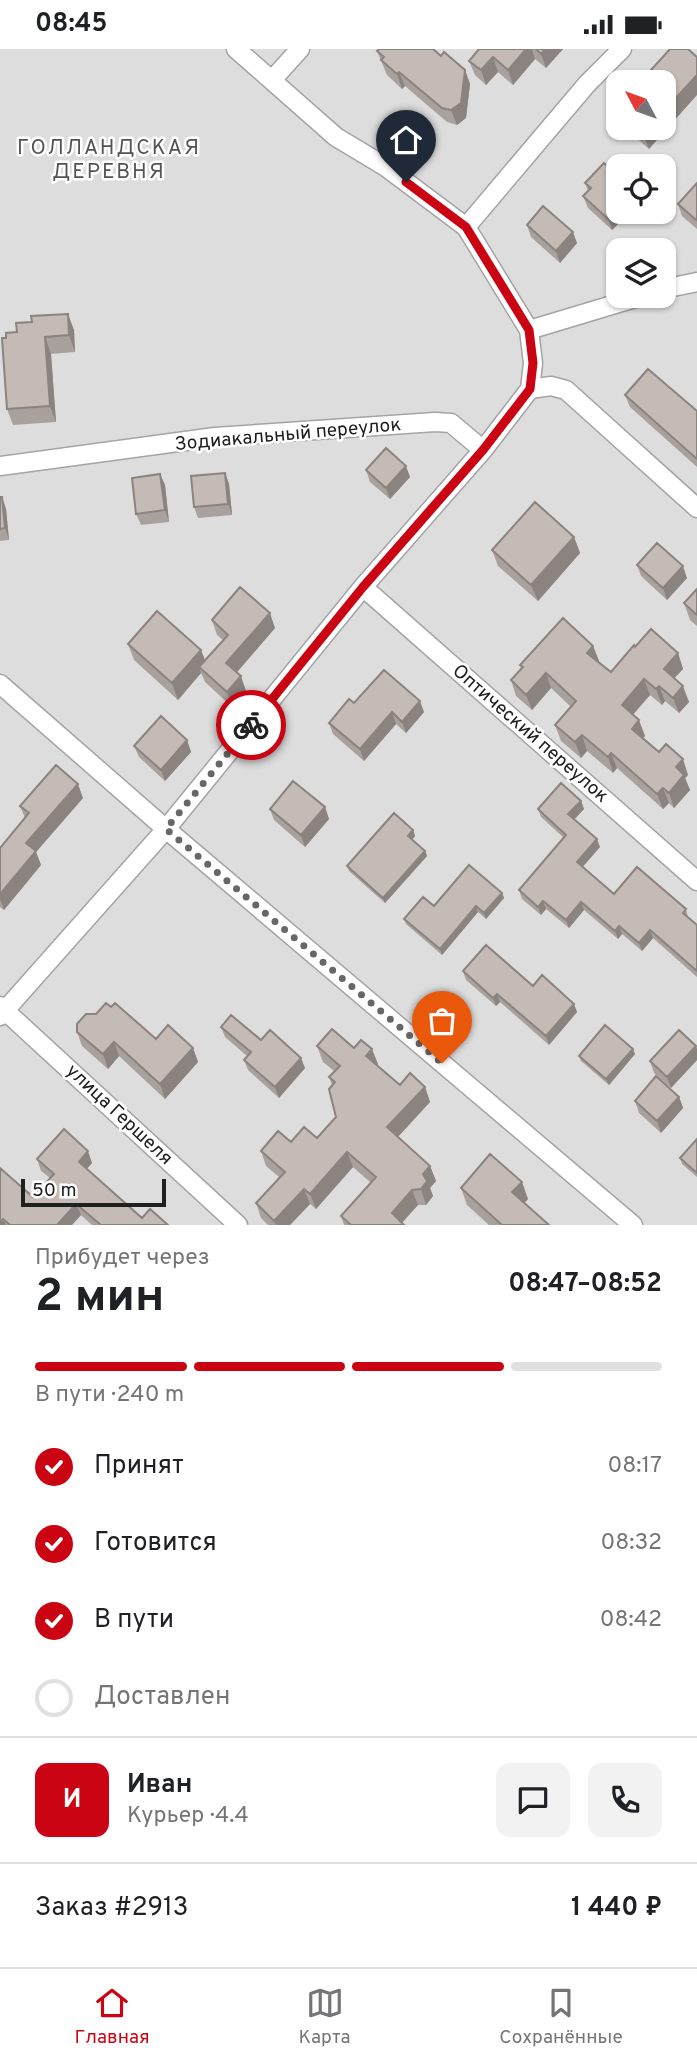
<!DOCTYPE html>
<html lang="ru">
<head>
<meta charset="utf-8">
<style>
  body { margin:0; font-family:Overpass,sans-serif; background:#f2f2f2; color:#202124; height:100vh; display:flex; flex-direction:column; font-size:26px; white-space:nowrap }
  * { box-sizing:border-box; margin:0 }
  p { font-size:23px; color:#757577 }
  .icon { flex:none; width:38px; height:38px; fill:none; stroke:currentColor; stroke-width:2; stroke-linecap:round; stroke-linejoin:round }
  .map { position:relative; height:1176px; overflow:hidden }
  .sheet { display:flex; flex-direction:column; background:#fff; flex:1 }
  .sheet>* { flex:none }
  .needle { width:46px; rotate:311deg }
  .fabs { position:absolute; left:606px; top:21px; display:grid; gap:14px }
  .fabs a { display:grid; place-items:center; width:70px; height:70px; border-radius:14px; background:#fff; box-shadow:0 2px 5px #0004; font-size:35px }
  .scale { position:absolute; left:21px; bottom:18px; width:145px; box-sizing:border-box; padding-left:7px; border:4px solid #202020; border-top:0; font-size:19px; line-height:24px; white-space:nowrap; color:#202020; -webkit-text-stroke:5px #fff; paint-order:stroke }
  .pin { position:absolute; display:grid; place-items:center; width:60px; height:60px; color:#fff; margin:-72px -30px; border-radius:50% 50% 50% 0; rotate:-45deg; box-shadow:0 0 7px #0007 }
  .pin .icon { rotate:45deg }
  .courier { position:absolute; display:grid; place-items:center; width:70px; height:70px; margin:-35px; border:5px solid #cb0413; border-radius:50%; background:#fff; color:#222; box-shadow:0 2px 9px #0007 }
  .head em { font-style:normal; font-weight:700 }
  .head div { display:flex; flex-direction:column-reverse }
  .head { display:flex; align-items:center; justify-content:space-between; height:119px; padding:0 35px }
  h1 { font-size:46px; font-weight:700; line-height:52px }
  .bar { display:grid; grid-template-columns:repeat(4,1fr); gap:10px 7px; align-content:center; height:84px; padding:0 35px }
  .bar i { height:9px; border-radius:5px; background:#e0e0e0 }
  .bar .on { background:#cb0413 }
  .bar p { grid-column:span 4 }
  .line { display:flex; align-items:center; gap:18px; padding:0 35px; border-top:2px solid #e0e0e0 }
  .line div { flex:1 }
  .round { display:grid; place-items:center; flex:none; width:74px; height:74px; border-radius:14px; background:#f2f2f2 }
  ol { padding:0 35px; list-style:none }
  li { display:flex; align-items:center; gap:21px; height:77px }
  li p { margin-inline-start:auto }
  li .icon { padding:7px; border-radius:50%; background:#cb0413; color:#fff; stroke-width:4 }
  li:last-child { color:#757577 }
  li i { width:38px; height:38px; border:4px solid #e0e0e0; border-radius:50% }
  .status { display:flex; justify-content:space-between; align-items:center; height:49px; padding:0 35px; background:#fff; direction:ltr }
  .status svg { height:19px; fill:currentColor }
  .tab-bar { display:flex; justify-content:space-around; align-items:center; height:98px; border-top:2px solid #e0e0e0; background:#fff; font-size:19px; color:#757577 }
  .tab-bar a { display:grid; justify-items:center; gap:4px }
  .tab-bar .on { color:#cb0413 }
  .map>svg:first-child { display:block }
</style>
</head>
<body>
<div class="status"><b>08:45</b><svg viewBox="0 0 49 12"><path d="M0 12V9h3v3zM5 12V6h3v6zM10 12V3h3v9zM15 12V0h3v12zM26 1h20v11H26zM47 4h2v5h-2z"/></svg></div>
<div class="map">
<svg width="697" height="1176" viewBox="0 0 697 1176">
  <rect width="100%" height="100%" fill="#f0ece6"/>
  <path fill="#dedddd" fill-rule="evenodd" d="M0,0H697V1176H0ZM618,33H663V79H618ZM618,117H663V163H618ZM618,201H663V247H618Z"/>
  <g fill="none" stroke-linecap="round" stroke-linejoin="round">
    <defs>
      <path id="minor" d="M272,31L300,0
        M466,178L587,35L622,0
        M663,240L697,233
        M529,281L642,247
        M530,340L551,337L566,341L697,459
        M0,417L215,388L435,373L451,374L483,401
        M363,538L697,832
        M0,635L166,780L633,1176
        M0,957L238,1176
        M0,967L166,780L363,538L483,401L530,340L533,314L529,281L466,178L386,118L336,88L236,0"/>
    </defs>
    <use href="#minor" stroke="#a4a4a4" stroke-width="21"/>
    <use href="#minor" stroke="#fff" stroke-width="18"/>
  </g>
  <path fill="#a9a19d" d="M479,0H563L546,19L535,10L513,36L498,23L486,36L475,26L469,12Z
    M377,2L441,7L465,21L470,35L466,69L457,76L447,73L405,37L402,40L387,26Z
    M625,79H663L649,100Z
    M585,134L618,163H639L629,174L624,169L612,181L588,159L583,147L588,142Z
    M697,134V180L682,167L678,155Z
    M527,176L577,194L560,214L531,188Z
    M74,281L75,303L51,305L56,373L13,376L7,360L6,289Z
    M625,346L697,362V418L630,358Z
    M366,421L410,428L390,450L370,433Z
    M225,424L229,435L232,466L198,469L194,458Z
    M160,425L165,436L169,473L141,476L136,465Z
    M0,448H2L6,460L9,491L0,492Z
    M574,488L580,504L538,552L498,517L492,501Z
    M637,516L687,529L667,551L641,527Z
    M697,540V577L690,571L684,554Z
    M212,571L275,579L237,623L246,642L232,658L205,633L201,624L178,651L134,611L128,595L201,601L205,611L223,591L217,586Z
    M593,597L599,612L598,613L611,623L635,598L678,604L683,620L674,629L689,653L679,664L665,652L662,656L650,646L633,666L645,687L642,689L659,703L688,726L685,729L690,741L674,759L669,754L663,760L617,719L613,724L587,702L581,709L561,692L555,676L571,658L551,639L532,661L516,647L511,631L521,620L520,616Z
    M354,654L424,663L406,684L396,675L364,712L333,685L329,674Z
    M187,691L191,703L165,732L139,708L134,697Z
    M83,749L36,803L41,816L4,861L0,858V799L25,769L20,757Z
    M581,752L584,760L574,770L600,798L582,818L614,845L686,860L688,868L697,876V928L653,889L642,902L622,885L618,890L584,861L569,879L546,860L541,866L522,850L519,841L564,789L541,768L538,760Z
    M325,758L329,770L305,798L274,771L270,760Z
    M413,781L415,787L412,791L425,802L427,807L385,854L349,822L347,817Z
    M502,844L504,849L486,870L478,863L442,906L406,875L404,870L434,857Z
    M463,922L533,937L577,963L549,996L500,953L496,957L466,931Z
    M221,978L261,991L305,1019L279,1049L248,1021L244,1011L247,1007L225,988Z
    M77,983L156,990L193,999L198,1013L165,1050L119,1007L108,1020L82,997Z
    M317,997L354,999L378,1015L377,1016L400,1036L425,1038L430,1053L398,1088L430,1117L436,1132L430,1139L433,1147L426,1156H418L402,1173L405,1176H344L341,1167L371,1134L353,1118L316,1160L310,1155L290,1176H268L261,1169L256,1154L279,1128L266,1117L261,1102L291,1093L317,1089L336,1068L332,1036L329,1028L334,1022L323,1013Z
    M696,997L697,1000V1011L671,1039L654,1024L650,1012Z
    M635,1005L609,1036L581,1012L579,1007Z
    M679,1048L683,1059L661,1084L639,1064L635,1052Z
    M697,1090V1128L682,1115L680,1109Z
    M37,1110L92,1114L87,1120L142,1169L168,1176H92L81,1166L72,1176H0V1119L33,1148L50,1129L41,1122Z
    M461,1139L528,1150L524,1154L549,1176H489L467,1156Z"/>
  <path fill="#8a837f" d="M526,0H532L535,10L513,36L508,21Z
    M545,0H563L546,19L541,5Z
    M493,8L498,23L486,36L481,21Z
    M465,21L470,35L466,69L457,76L451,61Z
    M399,23L405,37L402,40L397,25Z
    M697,26V46L649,100L643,85L649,79H663V63Z
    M618,159V163H622L624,169L612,181L608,170Z
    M625,163H639L629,174Z
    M573,183L577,194L560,214L556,202Z
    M68,265L74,281L75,303L69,286Z
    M45,288L51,305L56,373L50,357Z
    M406,417L410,428L390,450L386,439Z
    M225,424L229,435L232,466L228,455Z
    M160,425L165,436L169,473L165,461Z
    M2,448L6,460L9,491L5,479Z
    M574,488L580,504L538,552L531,536Z
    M683,517L687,529L667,551L663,539Z
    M270,564L275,579L232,629L226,614Z
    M593,597L599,612L592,620L587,604Z
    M201,601L207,617L199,618L201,624L178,651L172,634Z
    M678,604L683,620L669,635L664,620Z
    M546,624L551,639L532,661L526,646Z
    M241,627L246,642L232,658L227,643Z
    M644,630L650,646L627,672L622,656Z
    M659,637L665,652L662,656L656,640Z
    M683,637L689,653L679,664L673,649Z
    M420,652L424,663L406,684L402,673Z
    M392,663L396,675L364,712L360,700Z
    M639,671L645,687L637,695L632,680Z
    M582,686L587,702L581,709L575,693Z
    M187,691L191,703L165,732L161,721Z
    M611,704L617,719L613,724L608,708Z
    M683,710L688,726L685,729L690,741L674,759L669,744L676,718Z
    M78,735L83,749L36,803L41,816L4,861L0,850V845L26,794Z
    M663,739L669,754L663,760L657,745Z
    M581,752L584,760L571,774L568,765Z
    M325,758L329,770L305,798L301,786Z
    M413,781L415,787L410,793L408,787Z
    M597,790L600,798L580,821L577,813Z
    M425,802L427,807L385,854L383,849Z
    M502,844L504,849L486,870L484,864Z
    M543,852L546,860L541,866L538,858Z
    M581,853L584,861L569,879L566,871Z
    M476,857L478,863L442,906L440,900Z
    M619,877L622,885L618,890L615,882Z
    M650,881L653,889L642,902L639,894Z
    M497,945L500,953L496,957L493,949Z
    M574,955L577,963L549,996L546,987Z
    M114,993L119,1007L108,1020L103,1005Z
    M696,997L697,1000V1011L671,1039L667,1028Z
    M193,999L198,1013L165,1050L160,1035Z
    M372,1000L378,1015L372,1022L366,1007Z
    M633,1000L635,1005L609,1036L606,1030Z
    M301,1009L305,1019L279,1049L275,1038Z
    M425,1038L430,1053L393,1093L387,1078Z
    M679,1048L683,1059L661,1084L657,1072Z
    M88,1102L92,1114L83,1124L79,1113Z
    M347,1103L353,1118L316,1160L310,1145Z
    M430,1117L436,1132L430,1139L433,1147L426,1156L421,1140L423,1125Z
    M522,1133L528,1150L519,1160L512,1143Z
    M304,1140L310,1155L290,1176H276L274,1172Z
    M412,1141L418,1156L400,1176L392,1164Z
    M76,1155L81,1166L72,1176H57Z
    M3,1170L6,1176H0V1174Z"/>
  <path fill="#c5bbb6" stroke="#8a837f" stroke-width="2" d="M379,0H433L441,7L444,3L465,21L461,54L451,61L442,59L399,23L397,25L381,11L384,8L377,2Z
    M479,0H526L508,21L493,8L481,21L469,12Z
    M536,0H545L541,5Z
    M670,0H688L697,8V26L663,63V33H640Z
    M637,79H649L643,85Z
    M604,114L618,127V159L608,170L583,147L591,139L585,134Z
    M697,134V169L696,171L678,155Z
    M543,157L573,183L556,202L527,176Z
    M68,265L69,286L45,288L50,357L7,360L2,289H6V284L17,283L16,274L32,273L31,267Z
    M648,320L697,362V410L625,346Z
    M386,399L406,417L386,439L366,421Z
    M225,424L228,455L194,458L191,427Z
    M160,425L165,461L136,465L132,429Z
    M0,448H2L5,479L0,480Z
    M535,453L574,488L531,536L492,501Z
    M657,494L683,517L663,539L637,516Z
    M240,538L270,564L226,614L241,627L227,643L199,618L228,586L212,571Z
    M697,540V566L684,554Z
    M157,562L201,601L172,634L128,595Z
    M563,569L593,597L587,604L611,623L634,596L635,598L651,580L678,604L664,620L683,637L673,649L659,637L656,640L644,630L622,656L639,671L632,680L659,703L666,695L683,710L676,718L684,726L669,744L663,739L657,745L611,704L608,708L582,686L575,693L555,676L576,652L546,624L526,646L511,631L523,618L520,616Z
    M384,621L420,652L402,673L392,663L360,700L329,674L349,650L354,654Z
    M161,667L187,691L161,721L134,697Z
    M56,716L78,735L26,794L36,802L0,845V799L29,764L20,757Z
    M293,732L325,758L301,786L270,760Z
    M561,734L581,752L568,765L597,790L577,813L614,845L637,818L686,860L683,864L697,876V922L650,881L639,894L619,877L615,882L581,853L566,871L543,852L538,858L519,841L566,786L538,760Z
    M394,764L413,781L408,787L425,802L383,849L347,817Z
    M469,816L502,844L484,864L476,857L440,900L404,870L423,848L434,857Z
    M486,896L533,937L542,926L574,955L546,987L497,945L493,949L463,922Z
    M106,954L111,958L115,954L156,990L168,976L193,999L160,1035L114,993L103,1005L77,983V975L86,965H96Z
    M231,966L261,991L270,981L301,1009L275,1038L244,1011L251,1003L221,978Z
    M605,976L633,1000L606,1030L579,1007Z
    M332,980L354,999L361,991L372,1000L366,1007L400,1036L410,1024L425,1038L387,1078L430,1117L423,1125L427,1132L421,1140L412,1141L392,1164L404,1176H351L341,1167L376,1128L347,1103L310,1145L304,1140L274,1172L256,1154L285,1123L261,1102L278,1082L291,1093L304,1078L317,1089L336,1068L329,1040L335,1033L329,1028L340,1017L317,997Z
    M679,981L696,997L667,1028L650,1012Z
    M656,1027L679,1048L657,1072L635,1052Z
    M64,1080L88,1102L79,1113L142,1169L150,1160L168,1176H101L76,1155L57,1176H10L3,1170L0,1174V1119L33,1148L54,1125L37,1110Z
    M697,1090V1124L680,1109Z
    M490,1105L522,1133L512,1143L549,1176H502L461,1139Z"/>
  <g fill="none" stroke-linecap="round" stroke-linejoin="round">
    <path stroke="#696765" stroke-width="7" stroke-dasharray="0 12.6" d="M251,676L166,780L442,1014"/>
    <path stroke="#cb0413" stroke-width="9" d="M251,676L363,538L483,401L530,340L533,314L529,281L466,178L406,133"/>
  </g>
  <g text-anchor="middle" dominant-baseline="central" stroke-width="5" stroke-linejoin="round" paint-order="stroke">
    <g font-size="19" fill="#202020" stroke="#fff">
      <text transform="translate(288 386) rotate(-5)">Зодиакальный переулок</text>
      <text transform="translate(530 685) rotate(41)">Оптический переулок</text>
      <text transform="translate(119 1066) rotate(43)">улица Гершеля</text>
    </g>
    <g font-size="21" letter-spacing="2" fill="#535353" stroke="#fff">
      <text x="109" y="99">ГОЛЛАНДСКАЯ<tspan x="109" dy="24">ДЕРЕВНЯ</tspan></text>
    </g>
  </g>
</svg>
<div class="fabs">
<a><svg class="needle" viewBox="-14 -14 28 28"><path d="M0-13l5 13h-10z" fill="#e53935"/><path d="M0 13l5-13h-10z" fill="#757577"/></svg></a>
<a><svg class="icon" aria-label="locate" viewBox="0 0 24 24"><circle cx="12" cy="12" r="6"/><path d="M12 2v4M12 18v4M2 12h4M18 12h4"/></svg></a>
<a><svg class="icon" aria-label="layers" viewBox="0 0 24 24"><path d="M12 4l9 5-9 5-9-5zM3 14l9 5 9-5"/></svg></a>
</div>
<div class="scale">50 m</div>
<div class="pin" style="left:442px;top:1014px;background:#ea580c"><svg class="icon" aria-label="bag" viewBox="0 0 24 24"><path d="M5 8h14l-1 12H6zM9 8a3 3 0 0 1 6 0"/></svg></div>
<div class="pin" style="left:406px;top:133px;background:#1f2937"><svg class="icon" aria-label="home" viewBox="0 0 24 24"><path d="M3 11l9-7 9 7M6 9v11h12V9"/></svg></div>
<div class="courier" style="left:251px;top:676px"><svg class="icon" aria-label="bike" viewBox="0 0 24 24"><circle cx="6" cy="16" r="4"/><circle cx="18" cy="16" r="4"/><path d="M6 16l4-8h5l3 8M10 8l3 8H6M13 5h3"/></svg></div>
</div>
<section class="sheet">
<div class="head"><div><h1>2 мин</h1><p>Прибудет через</p></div><em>08:47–08:52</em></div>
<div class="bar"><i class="on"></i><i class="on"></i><i class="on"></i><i></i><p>В пути · 240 m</p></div>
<ol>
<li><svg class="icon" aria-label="check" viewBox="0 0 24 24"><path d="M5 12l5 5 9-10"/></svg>Принят<p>08:17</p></li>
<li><svg class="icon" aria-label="check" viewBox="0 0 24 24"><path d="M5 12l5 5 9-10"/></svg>Готовится<p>08:32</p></li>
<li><svg class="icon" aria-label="check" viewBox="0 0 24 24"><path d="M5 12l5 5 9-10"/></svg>В пути<p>08:42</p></li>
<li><i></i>Доставлен</li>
</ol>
<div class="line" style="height:126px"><b class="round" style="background:#cb0413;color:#fff">И</b><div><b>Иван</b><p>Курьер · 4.4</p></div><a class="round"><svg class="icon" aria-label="chat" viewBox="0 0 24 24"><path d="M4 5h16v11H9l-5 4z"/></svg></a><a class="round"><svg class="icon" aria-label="phone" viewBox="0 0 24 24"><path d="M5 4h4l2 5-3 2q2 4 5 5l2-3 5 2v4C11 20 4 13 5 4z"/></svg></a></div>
<div class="line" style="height:91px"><div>Заказ #2913</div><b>1 440 ₽</b></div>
</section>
<nav class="tab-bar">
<a class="on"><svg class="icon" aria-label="home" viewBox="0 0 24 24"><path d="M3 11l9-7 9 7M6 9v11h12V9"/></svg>Главная</a>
<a><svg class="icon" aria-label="map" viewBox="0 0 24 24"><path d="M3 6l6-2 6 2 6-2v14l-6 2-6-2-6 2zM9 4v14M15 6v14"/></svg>Карта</a>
<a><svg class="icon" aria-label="saved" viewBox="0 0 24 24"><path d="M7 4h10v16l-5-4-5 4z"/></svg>Сохранённые</a>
</nav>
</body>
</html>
